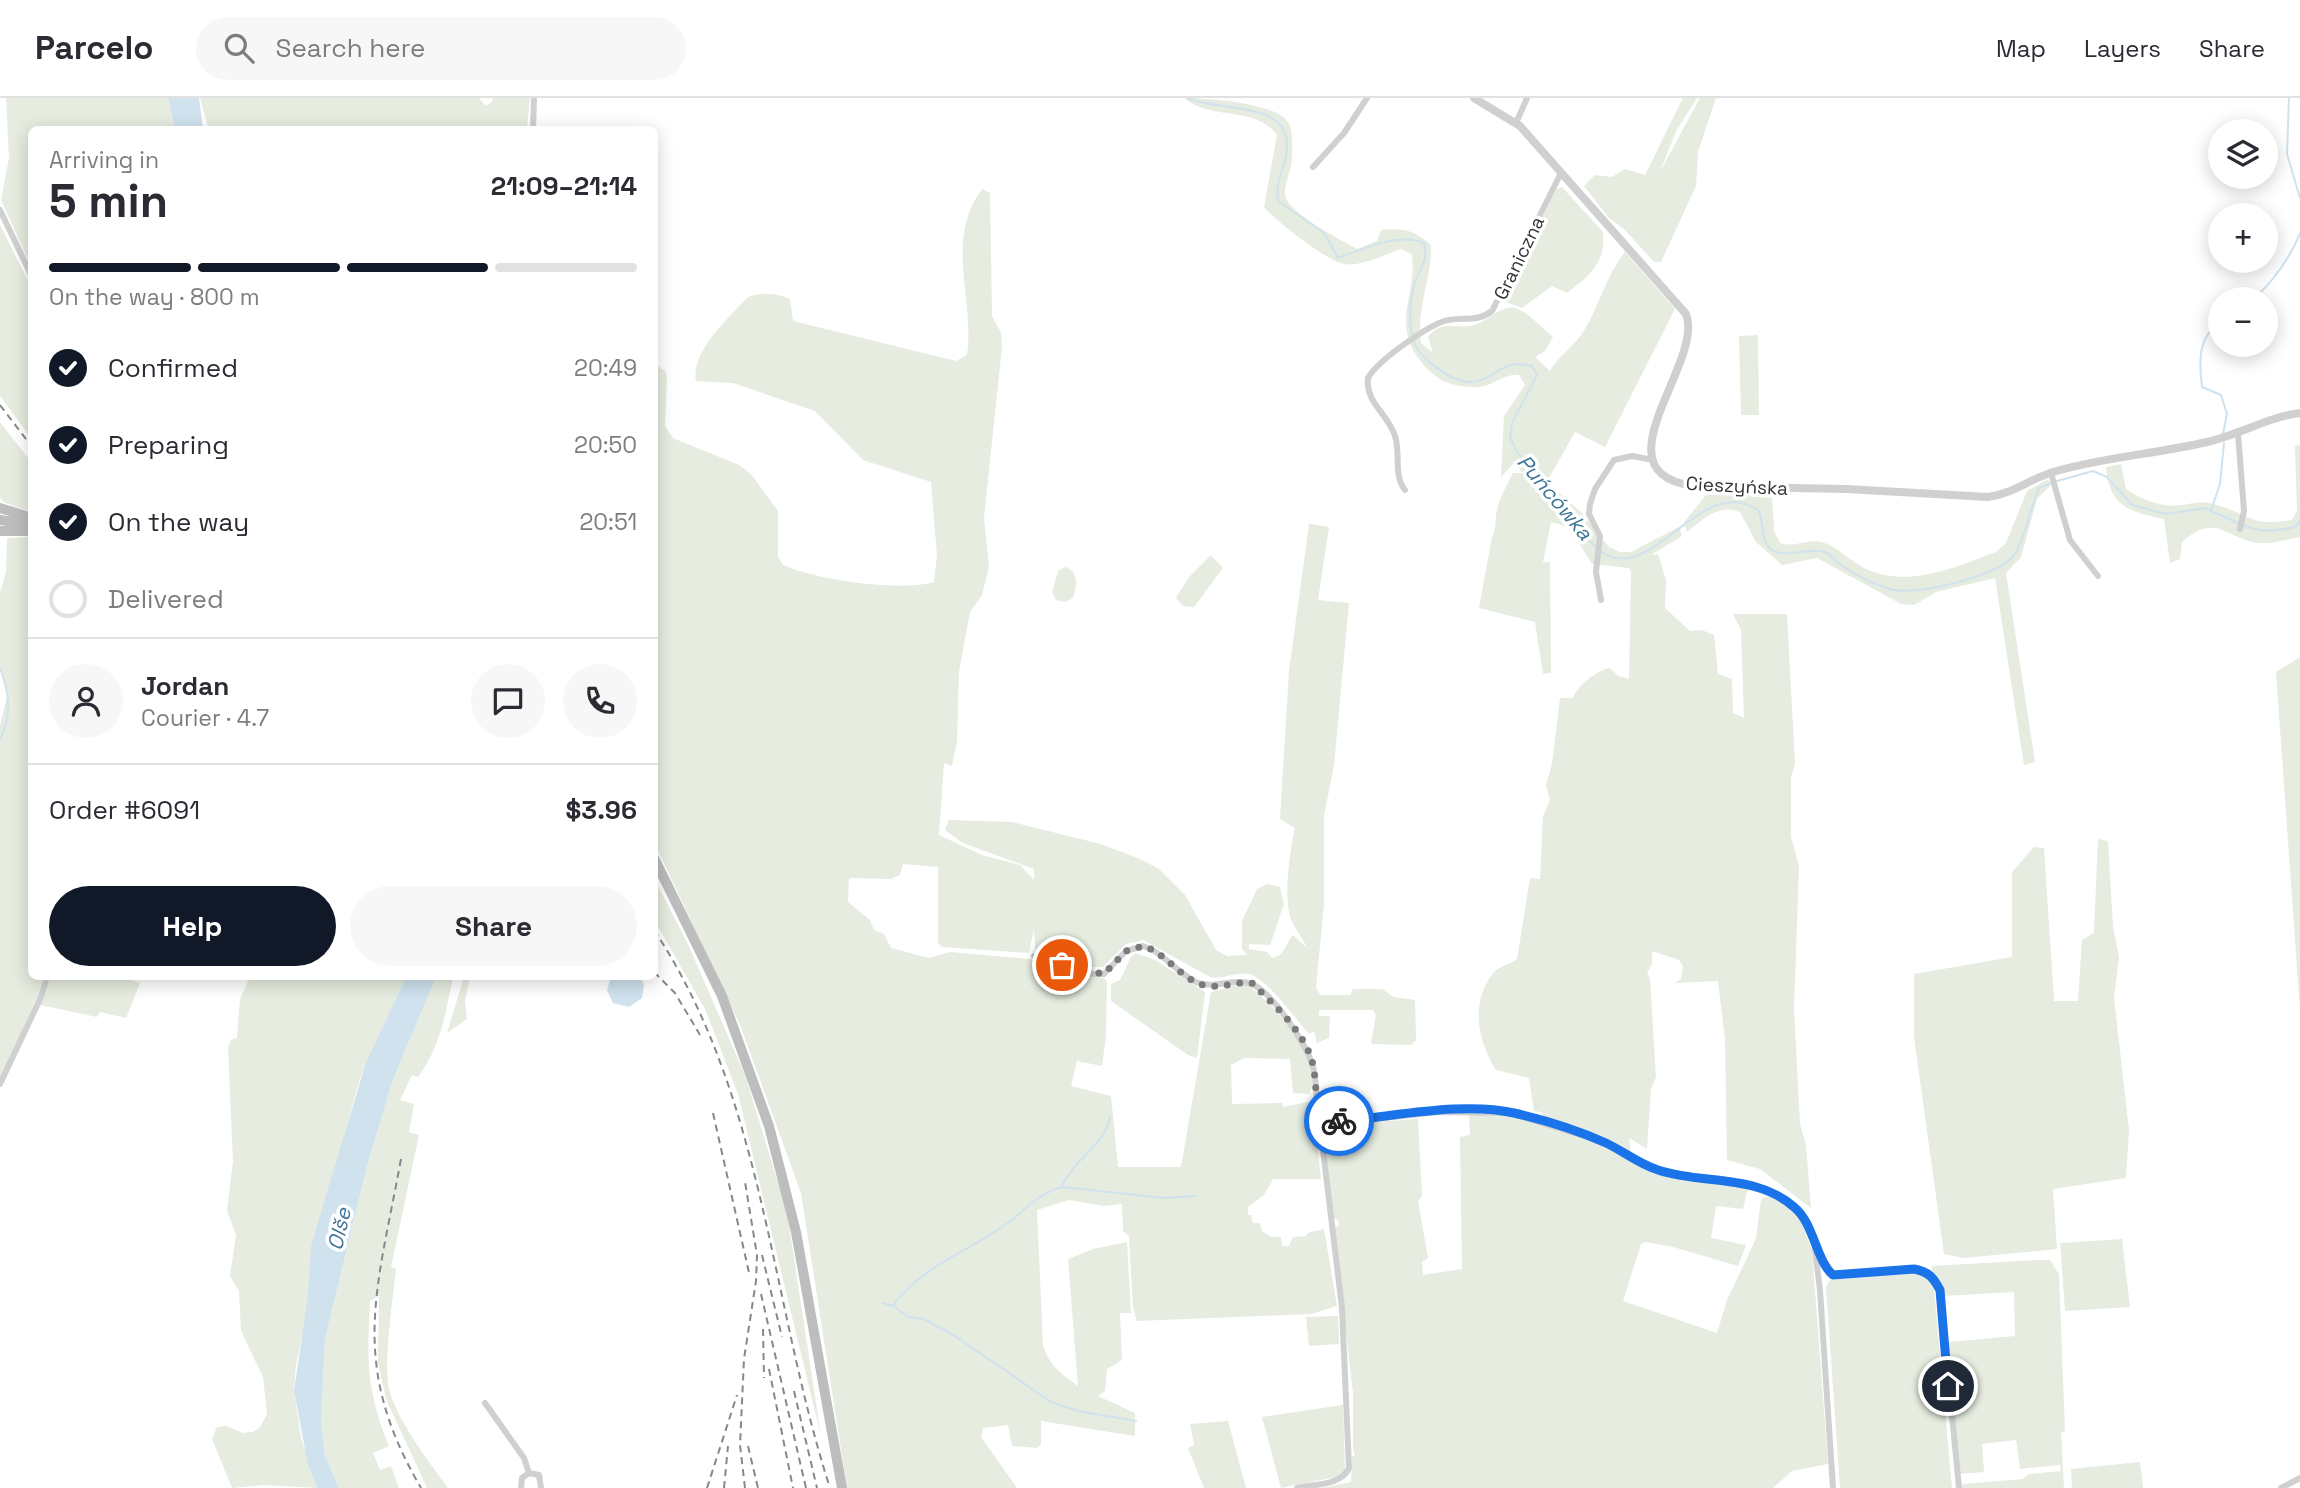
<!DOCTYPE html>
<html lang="en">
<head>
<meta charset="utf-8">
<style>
  body { margin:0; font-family:"Space Grotesk",sans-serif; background:#f7f7f7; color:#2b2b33; height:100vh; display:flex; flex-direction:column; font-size:26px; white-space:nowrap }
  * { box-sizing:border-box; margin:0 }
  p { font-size:23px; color:#7c7c81 }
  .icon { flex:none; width:38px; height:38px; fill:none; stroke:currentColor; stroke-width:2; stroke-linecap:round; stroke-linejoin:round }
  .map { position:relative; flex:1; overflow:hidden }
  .drawer { position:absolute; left:28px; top:28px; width:630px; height:854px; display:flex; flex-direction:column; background:#fff; border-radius:10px; box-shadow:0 4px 18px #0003 }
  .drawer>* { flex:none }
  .fabs { position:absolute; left:2208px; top:21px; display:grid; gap:14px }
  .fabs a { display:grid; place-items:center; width:70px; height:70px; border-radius:50%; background:#fff; box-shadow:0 4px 18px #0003; font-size:35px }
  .pin { position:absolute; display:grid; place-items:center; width:60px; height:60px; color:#fff; margin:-30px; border:4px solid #fff; border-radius:50%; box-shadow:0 2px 7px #0007 }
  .courier { position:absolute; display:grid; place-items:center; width:70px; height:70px; margin:-35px; border:5px solid #1a73e8; border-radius:50%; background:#fff; color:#222; box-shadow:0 2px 9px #0007 }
  .overview em { font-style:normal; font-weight:700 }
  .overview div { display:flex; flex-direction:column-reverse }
  .overview { display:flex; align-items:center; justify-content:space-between; height:119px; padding:0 21px }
  h1 { font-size:46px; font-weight:700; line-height:52px }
  .bar { display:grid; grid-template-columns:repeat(4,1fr); gap:10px 7px; align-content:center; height:84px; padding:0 21px }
  .bar i { height:9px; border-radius:5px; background:#e1e1e2 }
  .bar .on { background:#111827 }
  .bar p { grid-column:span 4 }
  .line { display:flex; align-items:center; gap:18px; padding:0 21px; border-top:2px solid #e1e1e2 }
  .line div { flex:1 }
  .round { display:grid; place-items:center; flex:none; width:74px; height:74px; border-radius:37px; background:#f7f7f7 }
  ol { padding:0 21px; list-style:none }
  li { display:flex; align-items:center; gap:21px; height:77px }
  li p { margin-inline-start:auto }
  li .icon { padding:7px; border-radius:50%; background:#111827; color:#fff; stroke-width:4 }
  li:last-child { color:#7c7c81 }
  li i { width:38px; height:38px; border:4px solid #e1e1e2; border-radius:50% }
  .button { display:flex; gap:14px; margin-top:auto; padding:14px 21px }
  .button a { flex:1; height:80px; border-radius:42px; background:#111827; color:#fff; font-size:28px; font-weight:700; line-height:80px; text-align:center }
  .button a+a { background:#f7f7f7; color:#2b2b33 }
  header { display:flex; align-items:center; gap:42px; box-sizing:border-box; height:98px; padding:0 35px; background:#fff; border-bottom:2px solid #e1e1e2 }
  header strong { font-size:33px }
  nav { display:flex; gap:38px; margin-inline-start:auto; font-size:24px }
  .search { width:490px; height:63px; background:#f7f7f7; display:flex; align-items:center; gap:18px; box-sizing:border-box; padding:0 24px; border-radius:38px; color:#7c7c81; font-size:26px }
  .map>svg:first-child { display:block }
</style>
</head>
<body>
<header>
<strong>Parcelo</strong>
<div class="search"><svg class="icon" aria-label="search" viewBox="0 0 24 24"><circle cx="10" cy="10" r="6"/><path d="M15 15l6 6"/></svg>Search here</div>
<nav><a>Map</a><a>Layers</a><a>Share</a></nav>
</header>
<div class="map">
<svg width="2300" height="1390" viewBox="0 0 2300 1390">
  <rect width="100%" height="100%" fill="#fff"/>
  <path fill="#e6ecdf" d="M6,0H168L175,31L32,32L31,168L1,102L9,60Z
    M200,0H479L486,8L493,3L492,0H530L527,31L209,32Z
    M1184,0C1206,0 1274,5 1287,23C1294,32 1292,49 1292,60C1292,71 1284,86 1285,97C1288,115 1341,142 1357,151L1377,143L1381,132C1403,130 1414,132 1431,147C1432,181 1416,209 1421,245L1433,255L1428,239C1442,221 1456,232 1474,227C1489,223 1502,205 1518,211C1530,216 1542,230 1553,239L1545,253L1535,259L1550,273C1559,257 1576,247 1585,231C1600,206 1607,176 1625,154L1675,211L1605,349L1575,334L1550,378L1549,386L1582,415L1609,449L1620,454H1631L1679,429L1682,438L1651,457L1658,456L1666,482L1665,510L1690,533L1702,532L1714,537L1718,576L1732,581L1733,615L1744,620L1741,532L1733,516H1787L1795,666L1791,679V739L1799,768L1794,910L1800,1026L1806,1047L1811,1110L1760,1071L1727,1062L1725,942L1718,883L1675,885L1681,881L1683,868L1679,862L1652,853V866L1647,875L1650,881L1656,979L1651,991L1647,1051L1629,1040L1631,1055L1545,1021L1541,1014L1534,1013L1529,980L1496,972C1477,942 1470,904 1494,874C1498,869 1511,866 1517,861L1530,780L1540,781L1543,718L1550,702L1546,687L1552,666L1560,600H1573C1577,588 1597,572 1610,570L1618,578L1629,581L1631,474L1629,470L1592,466L1569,429L1551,424L1543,464H1550L1551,575L1543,576L1535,524L1479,510L1492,439C1496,431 1495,427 1496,418C1498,402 1506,389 1513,375H1522L1551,406L1514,365L1501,379L1504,318L1525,287L1519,277C1503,275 1490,291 1473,289C1450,288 1437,283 1422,265C1390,226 1417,198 1412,156L1401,151C1385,156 1361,169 1344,166C1327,163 1276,123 1264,109L1277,37C1255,7 1211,23 1184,0Z
    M1683,0H1697L1676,33L1660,74L1700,0H1716L1698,54L1696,88L1661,164H1654L1624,131L1609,120L1584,88L1595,77L1612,79L1625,71L1645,77Z
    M1562,89L1603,134C1606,165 1590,177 1567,195L1552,188L1522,210L1506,204L1510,185L1556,92Z
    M982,91L990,95L992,218L1001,235L1002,248L984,420L989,469L982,497L970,514L959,574L957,643L952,668L944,665L939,737L982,757L1020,767L1034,782V771L963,745L945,732L949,722L1012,724L1101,746L1140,761L1159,771L1185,797L1216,852L1227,858L1247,857L1242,851V823L1257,791L1268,786L1280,789L1284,806L1270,847L1249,846V851L1267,854L1272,860C1287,856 1284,847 1293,837L1307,850C1303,840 1294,830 1291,821C1283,800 1290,752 1295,730L1280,721L1289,573L1309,426L1329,429L1318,502L1349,505L1334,667L1324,718V806L1316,890L1320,897H1350L1353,891H1382L1394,899L1415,902L1416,942L1411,947L1371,946L1376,917L1373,912H1319V918H1330L1329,940L1317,945L1314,933L1309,936C1296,922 1267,880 1249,876C1236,873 1223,882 1210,879L1143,842L1126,846L1103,869H1084L1035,851L1034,830L1029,855L941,849L938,844V769L903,766L900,777L891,781L849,780L848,804L870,822L874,832L884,836L891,850L929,860L950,854L1030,861L1104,880L1107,884L1106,939L1102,968L1077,963L1071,988L1111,998L1118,1069H1181L1211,894L1244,885C1269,899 1329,966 1309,996L1293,995L1290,961L1244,960L1231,967L1232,1006L1282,1005L1283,1009L1308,1004L1314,1019L1321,1081H1273L1264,1097L1248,1109V1117H1251L1253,1125H1260L1262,1133L1271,1139H1281L1282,1148H1289L1293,1139L1307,1138V1135L1324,1131L1337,1208L1311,1216L1137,1223L1133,1210L1129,1138L1123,1133L1122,1106L1104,1108L1069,1102L1037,1112L1043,1248C1050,1268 1061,1276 1078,1288L1068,1161L1093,1151L1127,1144L1131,1215H1120L1122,1262L1107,1271L1105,1293L1098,1298L1135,1315V1338L1041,1323V1346L1037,1350L1013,1348L1011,1344L1008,1327L983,1330L981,1339L1017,1390H847L801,1095L740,927L655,746L654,265L665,273L667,278L665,328L673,340L739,367L751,376L778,413V459L783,467C816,482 901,494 934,484L937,457L931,384L863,362L815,313L733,285L696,283C690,255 729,219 748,199C762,194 776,195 790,201L793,223L956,263L967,257C975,201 944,142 982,91Z
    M0,127L31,189V340L0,298Z
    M1758,237L1759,317H1741L1739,238Z
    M0,324L31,364V414L3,404L0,399Z
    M2300,347V439C2288,441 2272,446 2260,445C2226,442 2217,413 2182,444L2180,461L2170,465L2164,421C2129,414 2109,408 2106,369L2121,366L2126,391C2143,402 2161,410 2182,407C2190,406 2201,403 2209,405C2245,412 2246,430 2292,422L2297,413L2295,348Z
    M2048,381L2051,387L2037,401L2021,459L2006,475L2035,664L2024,667L1995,480L1936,494L1914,507L1901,506L1817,460L1782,467L1756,444L1740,414C1718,405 1703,422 1687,434L1684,424L1706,397H1772L1774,433L1780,445C1794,450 1808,441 1822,444C1838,449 1850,463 1864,470C1908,491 1953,470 1996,454L2006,445L2027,393Z
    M31,439L32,878L43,879L39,895L0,981V627L8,594L0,571V495L6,474L7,440Z
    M1211,457L1223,470L1194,509L1183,508L1176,500L1189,479Z
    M1065,469C1079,473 1077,489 1073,500L1065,504L1056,502L1052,494L1058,473Z
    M2300,559V912L2276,574Z
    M2098,741L2108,743L2113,829L2119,859L2114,900L2129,1032L2126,1080L2053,1091L2057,1151L1964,1160L1944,1156L1914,939V876L2012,859V774L2034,749L2044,750L2054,903H2078L2082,842L2094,835Z
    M654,780L687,844L745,977L787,1114L821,1338L738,996L705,911L655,823Z
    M1136,855L1155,862L1205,894L1197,960L1188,957L1111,903V886L1120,882L1131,859Z
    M49,879H120L140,885L126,920L100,914L97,919L40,907Z
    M250,879H406L366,964L357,990L335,1072L296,1267L294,1293L301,1340L318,1390L264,1387L232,1390L212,1341L217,1329L226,1328L243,1335L253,1334L260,1329L267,1316L263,1279L241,1233L239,1193L230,1178L236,1137L227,1113L233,1063L228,950L231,942L237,940L240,901Z
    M436,879H453C446,914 440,950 418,979L412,977L400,1002L414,1006L409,1034L419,1037L391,1169L396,1171C393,1200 383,1265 389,1291C397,1322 429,1364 448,1390H427L386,1301L378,1265L379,1198L370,1203C367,1262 366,1292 389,1348L373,1355L380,1372L391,1368L399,1390H339L325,1358L321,1323L325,1241L367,1068L393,982Z
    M464,879H470L465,903L467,921L447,935Z
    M1493,1016L1522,1019L1591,1043L1620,1055L1654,1076L1748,1089L1743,1111L1716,1108L1711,1140L1746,1147L1738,1168L1673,1149L1645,1144L1641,1146L1623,1203L1717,1235L1727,1202L1756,1141L1761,1102L1764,1099H1775L1799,1118L1812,1152L1828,1366L1792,1373L1773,1390H1320L1351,1384L1352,1359L1355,1357L1353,1352V1295L1334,1130L1339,1127L1338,1122L1333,1120L1324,1035L1330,1027L1418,1021L1422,1098L1418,1103L1428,1160L1422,1164L1423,1177L1462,1171L1460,1039L1470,1037L1469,1017Z
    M2122,1141L2130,1209L2065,1213L2060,1145Z
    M2038,1162H2050L2059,1176L2065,1333L2061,1334L2064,1390H1961L1963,1386L2023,1381L2029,1376L2061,1373L2060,1367L2020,1371L2016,1342L1982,1346L1984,1374L1959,1376L1948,1244L2015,1238L2014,1194L1943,1198L1939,1184L1932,1175V1168Z
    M1913,1174L1930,1180L1934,1190L1952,1390H1840L1826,1189L1830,1182Z
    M1338,1218L1339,1246L1309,1248L1306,1219Z
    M1343,1307L1345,1373L1341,1378L1281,1390L1262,1319Z
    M1228,1323L1246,1390H1204L1188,1350L1194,1347L1190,1326Z
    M2140,1364L2143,1390H2072L2071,1371Z"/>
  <path fill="#cfe2ee" d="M168,0H199L203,31H175Z
    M406,879H436L393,982L367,1068L325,1241L321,1323L325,1358L339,1390H318L308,1367L294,1293L308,1197L311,1148L366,964Z
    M611,879H640L644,887L642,900L629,909L613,905L607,892Z"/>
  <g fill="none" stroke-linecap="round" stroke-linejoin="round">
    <path stroke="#cfe2ee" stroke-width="2" d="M1188,0C1217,14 1286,2 1287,46C1288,67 1274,82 1278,103L1324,135L1338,160C1363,151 1399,134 1424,145C1429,163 1419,171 1414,187C1410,202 1409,222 1412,237
      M2289,0L2287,56L2300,100
      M2252,201C2271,188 2292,156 2300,135
      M2221,223C2197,240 2199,264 2202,289L2221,297L2227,316L2223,336
      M1413,242C1419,260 1450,283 1469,284C1485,285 1497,271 1510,267C1516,265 1526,267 1532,268L1537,277L1512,325L1510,339L1517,354L1561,408L1576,419L1583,436L1597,450
      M2057,383L2093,373L2107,379L2132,407L2166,416L2205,410L2238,425
      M2211,412L2220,386L2224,345
      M2243,427C2261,435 2276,433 2295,429L2300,423
      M1602,454C1652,489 1704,371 1759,413C1762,422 1762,431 1764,439C1770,469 1808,447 1825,454C1830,456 1833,460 1837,464C1852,475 1872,486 1890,491C1914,499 2001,478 2015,456C2026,437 2030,411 2039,390L2052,385
      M0,570C10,597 12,616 0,642
      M1062,1088C1074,1061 1105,1047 1110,1019
      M883,1205L893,1208C922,1167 970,1153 1008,1125C1026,1111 1039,1095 1062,1089L1164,1100L1195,1098
      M895,1209L908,1219L924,1221L955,1238L1051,1304L1078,1313L1136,1323"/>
    <path stroke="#d0d0d0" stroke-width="6" d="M1516,25L1527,0
      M533,32L534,0
      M1313,69L1344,35L1367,0
      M0,112L32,179
      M2238,336L2244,413L2240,431
      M2051,375L2070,442L2098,478
      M1405,392C1393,377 1401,356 1395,338C1388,316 1365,304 1368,280C1378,262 1425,230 1444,223C1462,217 1475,226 1492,213L1561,75
      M1601,502L1596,474L1600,438L1589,416L1590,406L1595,391L1614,362L1632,358L1653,362
      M1034,858L1093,876H1104L1126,853L1143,848C1163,854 1177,875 1196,884C1215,892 1230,880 1249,885C1271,891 1307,947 1313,969C1318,985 1315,1007 1320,1027
      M0,986L41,899L47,878
      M1814,1145L1833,1177L1914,1171C1929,1174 1933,1179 1940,1192L1959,1390
      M485,1305L524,1360L529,1375
      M521,1390L522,1380L529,1375L539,1377L541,1390
      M1297,1390C1314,1386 1341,1388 1349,1370L1342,1210L1320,1027L1438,1014L1510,1015L1603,1044L1657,1072L1687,1079L1724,1081L1779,1098L1804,1119L1814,1144L1820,1192L1833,1390
      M2281,1390L2300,1380"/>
    <path stroke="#d0d0d0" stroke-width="8" d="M1474,0L1520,28L1686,216C1705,265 1593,375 1694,388L1846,391L1988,399C2012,396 2030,381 2053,374C2103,359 2156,356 2207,344C2239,337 2268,319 2300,315"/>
    <path stroke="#bdbdbd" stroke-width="10" d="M0,410L32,420
      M0,422L32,427
      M0,433H32
      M654,760L722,898L769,1028L796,1134L842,1390"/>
    <path stroke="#888" stroke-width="2" stroke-dasharray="7 5" stroke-linecap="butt" d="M0,307L32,349
      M654,832C765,999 770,1204 830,1390
      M654,874L675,895L700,937
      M713,1015L750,1179
      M401,1061C377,1193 348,1265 421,1390
      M762,1157L782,1239
      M761,1196L806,1390
      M763,1231L764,1280
      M769,1271L793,1390
      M794,1293L817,1390
      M748,1348L758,1390
      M707,1390L737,1297
      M724,1390L728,1348
      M745,1390L740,1347L744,1261L756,1183L757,1157L745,1084"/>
  </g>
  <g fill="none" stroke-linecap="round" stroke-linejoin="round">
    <path stroke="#7a7a7a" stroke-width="7" stroke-dasharray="0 12.6" d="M1062,867L1104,876L1126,853L1143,848C1167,855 1182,884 1208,888C1222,890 1237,883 1252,885C1275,908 1310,938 1314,973C1317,992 1315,1008 1320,1027L1339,1023"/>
    <path stroke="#1a73e8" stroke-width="9" d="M1339,1023C1393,1019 1463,1003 1514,1015C1545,1022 1577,1032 1606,1045C1623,1053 1639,1066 1658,1072C1703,1087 1755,1075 1794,1109C1814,1125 1816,1163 1833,1177L1914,1171C1929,1174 1933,1179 1940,1192L1948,1288"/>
  </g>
  <g text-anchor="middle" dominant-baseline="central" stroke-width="7" stroke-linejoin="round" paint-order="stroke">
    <g font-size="19" fill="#333" stroke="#fff">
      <text transform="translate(1519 160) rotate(-64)">Graniczna</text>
      <text transform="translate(1737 388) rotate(3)">Cieszyńska</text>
    </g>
    <g font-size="21" font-style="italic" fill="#3f7597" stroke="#fff">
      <text transform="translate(1555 399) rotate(50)">Puńcówka</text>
      <text transform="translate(339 1131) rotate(-77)">Olše</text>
    </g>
  </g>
</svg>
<div class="fabs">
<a><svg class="icon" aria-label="layers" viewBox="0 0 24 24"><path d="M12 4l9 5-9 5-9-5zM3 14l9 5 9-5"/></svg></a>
<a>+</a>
<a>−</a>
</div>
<div class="pin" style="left:1062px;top:867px;background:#ea580c"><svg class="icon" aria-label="bag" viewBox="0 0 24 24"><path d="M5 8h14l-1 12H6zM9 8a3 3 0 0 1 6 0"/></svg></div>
<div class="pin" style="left:1948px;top:1288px;background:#1f2937"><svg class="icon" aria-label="home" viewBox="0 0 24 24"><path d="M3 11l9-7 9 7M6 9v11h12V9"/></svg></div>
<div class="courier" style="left:1339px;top:1023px"><svg class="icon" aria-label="bike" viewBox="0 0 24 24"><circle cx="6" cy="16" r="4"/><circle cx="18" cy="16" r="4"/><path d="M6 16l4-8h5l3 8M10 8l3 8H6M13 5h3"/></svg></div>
<section class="drawer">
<div class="overview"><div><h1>5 min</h1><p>Arriving in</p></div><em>21:09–21:14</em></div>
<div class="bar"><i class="on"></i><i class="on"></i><i class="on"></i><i></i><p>On the way · 800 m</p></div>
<ol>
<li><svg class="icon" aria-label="check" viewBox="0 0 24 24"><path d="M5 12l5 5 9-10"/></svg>Confirmed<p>20:49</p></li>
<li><svg class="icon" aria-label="check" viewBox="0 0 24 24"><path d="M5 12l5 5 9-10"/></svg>Preparing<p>20:50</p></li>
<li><svg class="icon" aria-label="check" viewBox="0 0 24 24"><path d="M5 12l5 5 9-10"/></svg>On the way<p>20:51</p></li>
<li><i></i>Delivered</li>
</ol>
<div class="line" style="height:126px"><a class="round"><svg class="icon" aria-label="person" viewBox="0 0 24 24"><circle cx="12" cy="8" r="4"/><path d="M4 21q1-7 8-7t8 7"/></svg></a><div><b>Jordan</b><p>Courier · 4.7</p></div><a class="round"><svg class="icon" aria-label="chat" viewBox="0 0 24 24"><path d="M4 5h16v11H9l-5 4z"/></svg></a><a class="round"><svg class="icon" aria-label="phone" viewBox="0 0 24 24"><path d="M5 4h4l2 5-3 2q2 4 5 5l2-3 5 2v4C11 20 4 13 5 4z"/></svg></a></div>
<div class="line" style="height:91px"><div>Order #6091</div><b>$3.96</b></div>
<div class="button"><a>Help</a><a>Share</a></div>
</section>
</div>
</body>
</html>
